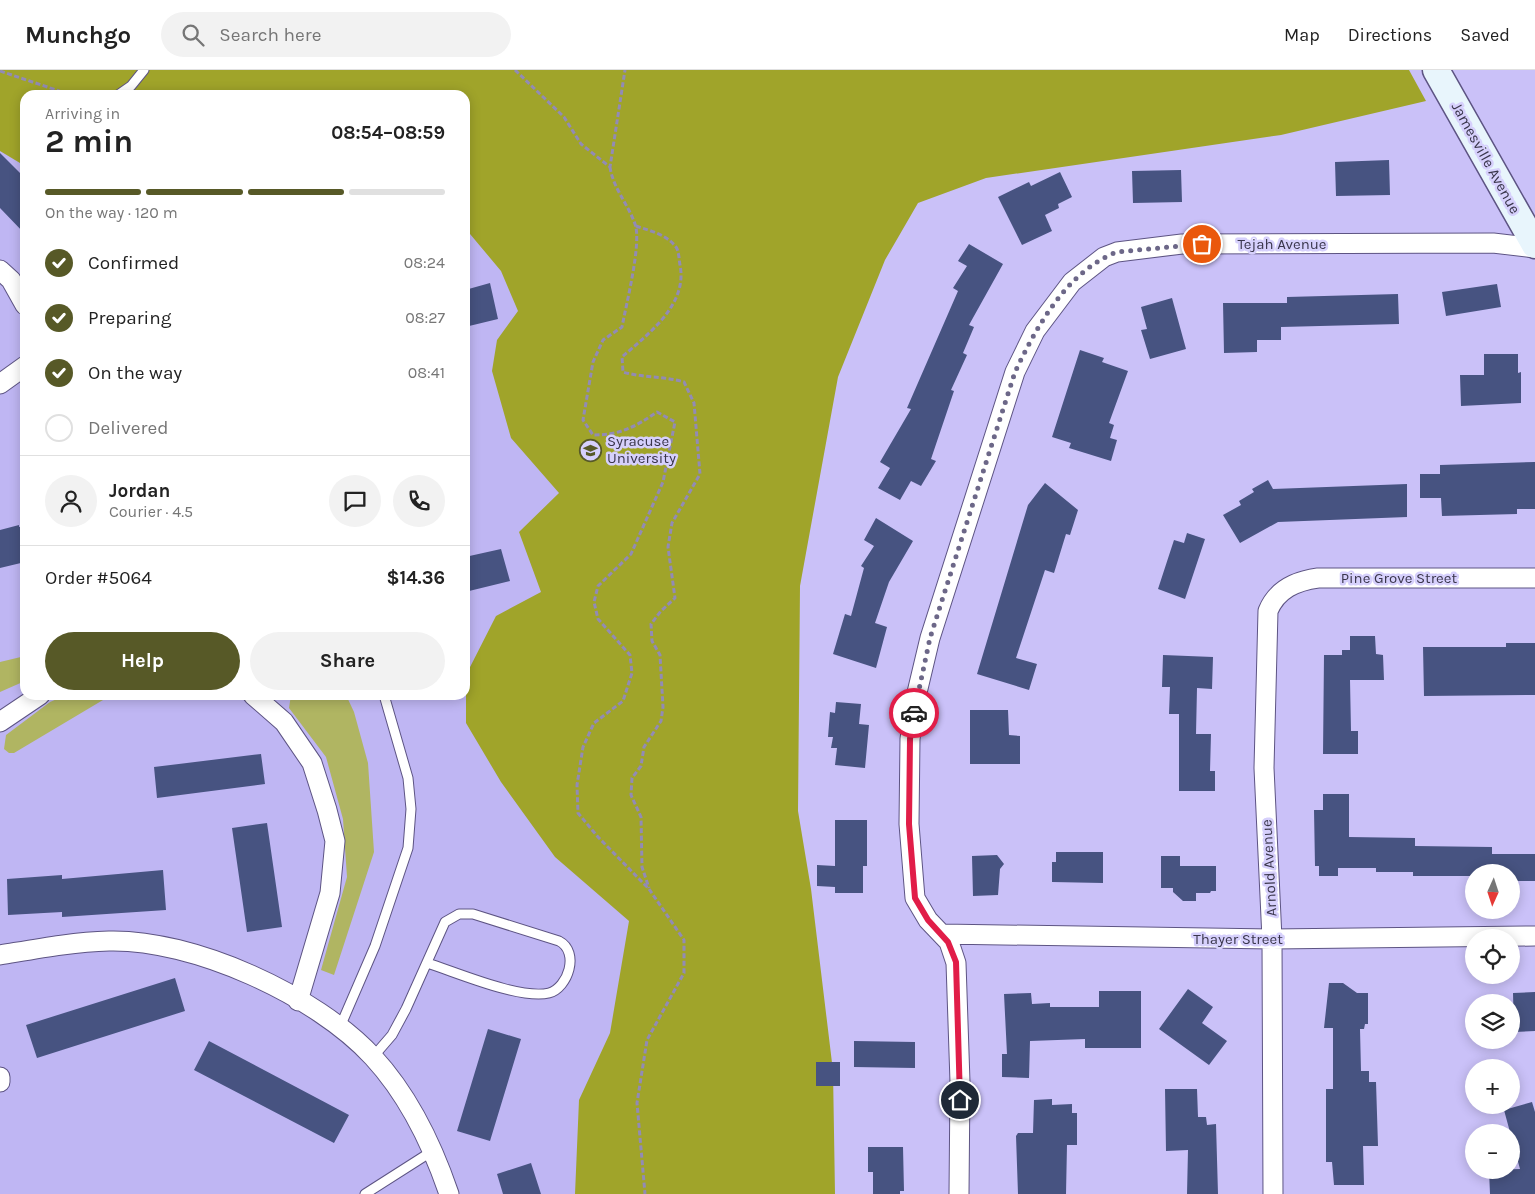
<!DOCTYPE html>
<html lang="en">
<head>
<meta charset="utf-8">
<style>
  body { margin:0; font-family:Karla,sans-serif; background:#f2f2f2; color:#222; height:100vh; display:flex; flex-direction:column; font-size:19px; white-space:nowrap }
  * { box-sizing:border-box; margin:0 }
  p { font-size:16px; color:#767676 }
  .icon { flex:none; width:28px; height:28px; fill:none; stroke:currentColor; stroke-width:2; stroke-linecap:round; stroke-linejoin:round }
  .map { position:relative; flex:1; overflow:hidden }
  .drawer { position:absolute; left:20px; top:20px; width:450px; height:610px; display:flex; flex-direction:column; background:#fff; border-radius:15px; box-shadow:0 2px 12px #0003 }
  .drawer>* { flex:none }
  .needle { width:32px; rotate:183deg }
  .tools { position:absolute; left:1465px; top:794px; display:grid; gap:10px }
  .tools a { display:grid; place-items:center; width:55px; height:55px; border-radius:50%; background:#fff; box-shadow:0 2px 12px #0003; font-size:25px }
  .pin { position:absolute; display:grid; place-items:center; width:42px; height:42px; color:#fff; margin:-21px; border:2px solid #fff; border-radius:50%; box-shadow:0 1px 5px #0007 }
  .courier { position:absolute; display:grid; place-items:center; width:50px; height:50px; margin:-25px; border:4px solid #e11d48; border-radius:50%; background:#fff; color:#222; box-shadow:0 1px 6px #0007 }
  .head em { font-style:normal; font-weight:700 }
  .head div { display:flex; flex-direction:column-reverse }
  .head { display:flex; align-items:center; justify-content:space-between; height:85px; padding:0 25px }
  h1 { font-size:32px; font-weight:700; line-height:38px }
  .bar { display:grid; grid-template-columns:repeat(4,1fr); gap:8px 5px; align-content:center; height:60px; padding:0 25px }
  .bar i { height:6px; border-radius:4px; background:#e0e0e0 }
  .bar .on { background:#575927 }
  .bar p { grid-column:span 4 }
  .line { display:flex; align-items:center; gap:12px; padding:0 25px; border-top:1px solid #e0e0e0 }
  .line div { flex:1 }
  .round { display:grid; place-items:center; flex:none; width:52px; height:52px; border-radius:26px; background:#f2f2f2 }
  ol { padding:0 25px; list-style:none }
  li { display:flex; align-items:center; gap:15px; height:55px }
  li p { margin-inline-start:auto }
  li .icon { padding:5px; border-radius:50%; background:#575927; color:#fff; stroke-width:4 }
  li:last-child { color:#767676 }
  li i { width:28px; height:28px; border:2px solid #e0e0e0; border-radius:50% }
  .action { display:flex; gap:10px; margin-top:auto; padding:10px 25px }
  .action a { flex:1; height:58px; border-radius:30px; background:#575927; color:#fff; font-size:20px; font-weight:700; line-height:58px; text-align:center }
  .action a+a { background:#f2f2f2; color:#222 }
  header { display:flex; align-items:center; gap:30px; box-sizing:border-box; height:70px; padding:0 25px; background:#fff; border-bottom:1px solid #e0e0e0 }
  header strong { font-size:24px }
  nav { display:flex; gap:28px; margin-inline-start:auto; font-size:18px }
  .search { width:350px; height:45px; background:#f2f2f2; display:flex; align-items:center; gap:12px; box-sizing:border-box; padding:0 18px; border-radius:28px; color:#767676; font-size:19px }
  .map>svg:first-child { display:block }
</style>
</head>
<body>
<header>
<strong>Munchgo</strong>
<div class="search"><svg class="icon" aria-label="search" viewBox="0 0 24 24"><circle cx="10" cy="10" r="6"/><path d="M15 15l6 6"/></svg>Search here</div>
<nav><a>Map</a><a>Directions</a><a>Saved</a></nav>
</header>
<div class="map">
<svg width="1535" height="1124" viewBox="0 0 1535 1124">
  <rect width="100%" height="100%" fill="#cac1f8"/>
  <path fill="#bfb6f3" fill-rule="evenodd" d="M0,0H642L755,1124H0ZM25,25H465V625H25Z"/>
  <path fill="#b0b562" d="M25,586V611L0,622V592Z
    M66,625H106L103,630L14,683H9L4,679L6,665L50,632Z
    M291,625H346L354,642L368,693L374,782L334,905L321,900L347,807L343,749L326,687L289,638Z"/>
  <path fill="#a0a42a" d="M0,0H1409L1426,31L1281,65L986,108L918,133L885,190L838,307L800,516L798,741L811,819L833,1001L835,1124H575L579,1030L610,963L629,851L555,787L501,712L466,653V605L496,546L541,522L519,462L559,423L511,368L492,301L497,270L518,241L501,201L465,158V25H25V96L0,81Z"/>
  <path fill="#475381" d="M0,83L25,108V164L0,138Z
    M1389,90L1390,125L1336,126L1335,92Z
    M1181,100L1182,132L1133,133L1132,101Z
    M1060,102L1072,127L1058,134L1059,138L1045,145L1052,161L1022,175L998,127L1029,112L1031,116Z
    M969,174L1003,194L969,255L974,257L963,283L967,285L951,320L954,321L931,389L936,391L921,416L911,411L900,430L878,418L890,398L880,392L911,339L907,338L958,221L953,218L967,196L958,191Z
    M490,213L498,249L465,257V220Z
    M1497,214L1501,237L1446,246L1442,222Z
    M1398,224L1399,254L1281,257V270H1257V282L1224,283L1223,233H1287V227Z
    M1172,228L1186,279L1150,289L1141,260L1147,259L1141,237Z
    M1080,280L1104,288L1102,292L1128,301L1109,353L1114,355L1110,368L1117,370L1111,391L1069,378L1071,373L1052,367Z
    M1484,284H1518V303L1521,302V333L1461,336L1460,305H1484Z
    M1535,392V439H1517V444L1442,446L1441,428H1420V404H1440V395Z
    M1268,410L1273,419L1407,414V447L1278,452L1240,473L1223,445L1241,435L1239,431L1254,422L1252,419Z
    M1045,413L1078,440L1070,465L1066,464L1054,503L1045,500L1016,588L1037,594L1029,620L977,604L1028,435Z
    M876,448L913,471L889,512L875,553L887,557L876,598L833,584L845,544L851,546L864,498L861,496L874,476L864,470Z
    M19,455V457L25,456V492L0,498V460Z
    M1187,463L1205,469L1185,529L1158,519L1174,470L1184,473Z
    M501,479L510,511L465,522V487Z
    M1350,566H1375L1376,584L1383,585L1384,610H1350L1351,661H1358V684H1323L1324,585H1342V580H1350Z
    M1506,573H1535V625L1424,626L1423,577H1506Z
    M1163,585L1213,587L1212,619L1197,618L1196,664H1211L1210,701H1215V721H1179V644H1169L1170,617H1162Z
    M836,632L861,634L859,654L869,655L865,698L835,695L837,678H831L833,667H828L830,642L835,643Z
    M970,640H1008L1009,665L1020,666V694H970Z
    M261,684L265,714L157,728L154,697Z
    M1323,724H1349V767L1415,768V776L1492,777V784H1535V811H1512V802H1474V806H1413V802H1376V798H1338V806H1319V796H1315L1314,740H1323Z
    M835,750H867V796H863V823H835V817L817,816V795L835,796Z
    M267,753L282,857L247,862L232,758Z
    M1056,782H1103V813L1052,812V792H1056Z
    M997,785L1004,794L1000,799L998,825L973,826L972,786Z
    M1161,786H1180V796H1216V821H1211L1210,823H1196V831H1183L1173,822V818H1161Z
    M163,800L166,840L62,847V842L8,845L7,809L62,805V809Z
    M175,908L185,941L37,988L26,955Z
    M1329,913H1343L1357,923H1368V954H1365L1364,959H1360L1361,1001H1369V1012H1376L1378,1076H1363L1364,1115H1334L1332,1092H1326V1019H1333V958H1324Z
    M1188,919L1213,937L1202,953L1227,971L1209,995L1159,959Z
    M1099,921H1141V978H1085V969L1030,971L1029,1008L1002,1007V984H1007L1004,924L1031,923L1032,934L1050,933V937H1099Z
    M1535,922V961L1514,962L1513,923Z
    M488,959L521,969L490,1071L457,1061Z
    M209,971L349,1045L334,1073L194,1000Z
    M854,971L915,972V998L854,997Z
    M816,992H840V1016H816Z
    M1165,1019H1197L1198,1047H1206L1207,1055L1216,1054L1218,1124H1187L1188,1080L1166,1081Z
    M1052,1029V1035L1072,1034V1043H1077V1075H1067L1066,1124H1018L1016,1066L1018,1063H1033L1034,1030Z
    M1532,1032L1535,1042V1124H1490L1489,1100L1520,1099L1504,1040Z
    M868,1077H903L904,1121H900V1124H873V1102H868Z
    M531,1093L541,1124H503L497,1104Z"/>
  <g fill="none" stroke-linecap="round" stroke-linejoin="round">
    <defs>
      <path id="lane" d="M118,25L131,16L144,0
        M340,957L375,876L408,778L411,739L408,708L384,625
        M373,987L392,965L406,939L445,852L459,844H473L559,871C580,882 568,918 549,923C520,930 456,902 427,893
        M365,1124L434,1080"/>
      <path id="street" d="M0,200L11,210L25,235
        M0,314L25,296
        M253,625L284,652L312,693L327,740L335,771L330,823L298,931
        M0,652L40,625
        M942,864L1272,869L1535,866
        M0,885C36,879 72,872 109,871C193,869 316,925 373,987C409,1026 432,1074 449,1124
        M0,1007V1012
        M959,1124L960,1012L956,893L949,872L928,850L915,828L909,754L910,669L915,631L930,568L1015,302L1035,261L1072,212L1104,187L1117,182L1182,174L1493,173L1535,178
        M1273,1124L1272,869L1264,698L1268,541C1277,519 1296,511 1318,508H1535"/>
      <path id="secondary" d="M1436,0L1535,175"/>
    </defs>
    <use href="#lane" stroke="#5d5483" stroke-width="11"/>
    <use href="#street" stroke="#5d5483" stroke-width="21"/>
    <use href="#secondary" stroke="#5d5483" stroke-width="29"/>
    <path stroke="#928bb5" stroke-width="3" stroke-dasharray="5 2.5" stroke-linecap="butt" d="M515,0L564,47L581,74L610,97L625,0
      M0,1L71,25
      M610,97C613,118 628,134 635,154C642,173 626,235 622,257L603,270L593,292L583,350L593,365C620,365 635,357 657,342L675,352L663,412L631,484L598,516L594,532L598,549L630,585L632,603L623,631L594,653L583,677L577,715L578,743L598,767L649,819L684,870V903L647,970L637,1033L645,1124
      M636,156C650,161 666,164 676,177C679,181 679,190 680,195C688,235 648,264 622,287L623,302C643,308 664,306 684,312L694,333L700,404L672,453L668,477L675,528L661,541L651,554L652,571L660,585L663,637L661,651L644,677L641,696L632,708L631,725L641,747L642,797L649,818"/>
    <use href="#lane" stroke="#fff" stroke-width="9"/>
    <use href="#street" stroke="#fff" stroke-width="19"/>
    <use href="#secondary" stroke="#e8f5fc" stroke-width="26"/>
  </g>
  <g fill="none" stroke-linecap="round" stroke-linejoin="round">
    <path stroke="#6c6788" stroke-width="5" stroke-dasharray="0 9" d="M914,643L930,568L1015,302C1037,256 1067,201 1117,182L1202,174"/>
    <path stroke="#e11d48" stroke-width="6" d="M914,643L910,669L909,754L915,828L928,850L948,872L956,892L960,1030"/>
  </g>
  <defs>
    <symbol id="university-ring" viewBox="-11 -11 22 22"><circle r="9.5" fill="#d6d0fc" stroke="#575927" stroke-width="1.5"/><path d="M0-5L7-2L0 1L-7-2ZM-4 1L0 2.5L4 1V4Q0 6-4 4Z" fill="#575927"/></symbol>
  </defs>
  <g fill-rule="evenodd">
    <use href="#university-ring" x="578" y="368" width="25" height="25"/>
  </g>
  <g text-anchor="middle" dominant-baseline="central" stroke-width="5" stroke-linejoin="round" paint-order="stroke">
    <g font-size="15" fill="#3a364c" stroke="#d6d0fc">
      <text transform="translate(1486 88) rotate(61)">Jamesville Avenue</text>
      <text x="1282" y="174">Tejah Avenue</text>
      <text x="1399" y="508">Pine Grove Street</text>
      <text transform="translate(1269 798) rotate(-93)">Arnold Avenue</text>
      <text x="1238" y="869">Thayer Street</text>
    </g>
    <g font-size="15" fill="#3a364c" stroke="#d6d0fc" text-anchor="start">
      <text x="607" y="371">Syracuse<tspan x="607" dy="17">University</tspan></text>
    </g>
  </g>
</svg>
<div class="tools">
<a><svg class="needle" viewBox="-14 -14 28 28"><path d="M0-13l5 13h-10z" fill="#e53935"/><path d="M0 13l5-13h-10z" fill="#767676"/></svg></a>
<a><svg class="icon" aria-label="locate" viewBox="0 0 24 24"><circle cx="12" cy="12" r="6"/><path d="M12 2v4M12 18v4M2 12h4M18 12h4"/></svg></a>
<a><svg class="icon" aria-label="layers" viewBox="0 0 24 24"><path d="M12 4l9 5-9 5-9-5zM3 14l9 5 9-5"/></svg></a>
<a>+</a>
<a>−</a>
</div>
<div class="pin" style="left:1202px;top:174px;background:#ea580c"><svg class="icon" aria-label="bag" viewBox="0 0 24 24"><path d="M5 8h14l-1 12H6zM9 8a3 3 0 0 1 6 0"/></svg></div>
<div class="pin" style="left:960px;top:1030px;background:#1f2937"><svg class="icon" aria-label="home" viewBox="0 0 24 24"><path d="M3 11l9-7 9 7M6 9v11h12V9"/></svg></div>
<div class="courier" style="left:914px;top:643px"><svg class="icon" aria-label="car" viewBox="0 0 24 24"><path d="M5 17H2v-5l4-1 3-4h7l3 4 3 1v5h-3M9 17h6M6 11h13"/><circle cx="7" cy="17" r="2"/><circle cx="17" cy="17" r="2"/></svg></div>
<section class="drawer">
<div class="head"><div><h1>2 min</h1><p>Arriving in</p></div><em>08:54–08:59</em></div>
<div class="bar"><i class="on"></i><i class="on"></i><i class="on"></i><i></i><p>On the way · 120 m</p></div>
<ol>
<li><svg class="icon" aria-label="check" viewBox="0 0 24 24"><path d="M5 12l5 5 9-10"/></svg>Confirmed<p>08:24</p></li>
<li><svg class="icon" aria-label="check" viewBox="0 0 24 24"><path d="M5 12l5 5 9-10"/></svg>Preparing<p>08:27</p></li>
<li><svg class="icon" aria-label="check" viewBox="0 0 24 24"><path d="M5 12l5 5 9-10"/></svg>On the way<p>08:41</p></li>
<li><i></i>Delivered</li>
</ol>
<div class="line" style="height:90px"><a class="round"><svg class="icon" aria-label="person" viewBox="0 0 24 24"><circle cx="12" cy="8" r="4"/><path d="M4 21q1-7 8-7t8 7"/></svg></a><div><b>Jordan</b><p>Courier · 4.5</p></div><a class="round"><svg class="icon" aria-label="chat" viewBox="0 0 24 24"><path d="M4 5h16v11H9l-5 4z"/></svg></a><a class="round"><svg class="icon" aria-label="phone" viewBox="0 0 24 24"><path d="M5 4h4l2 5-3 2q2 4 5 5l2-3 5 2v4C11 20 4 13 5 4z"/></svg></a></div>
<div class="line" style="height:65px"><div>Order #5064</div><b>$14.36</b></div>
<div class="action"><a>Help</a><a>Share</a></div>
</section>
</div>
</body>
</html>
